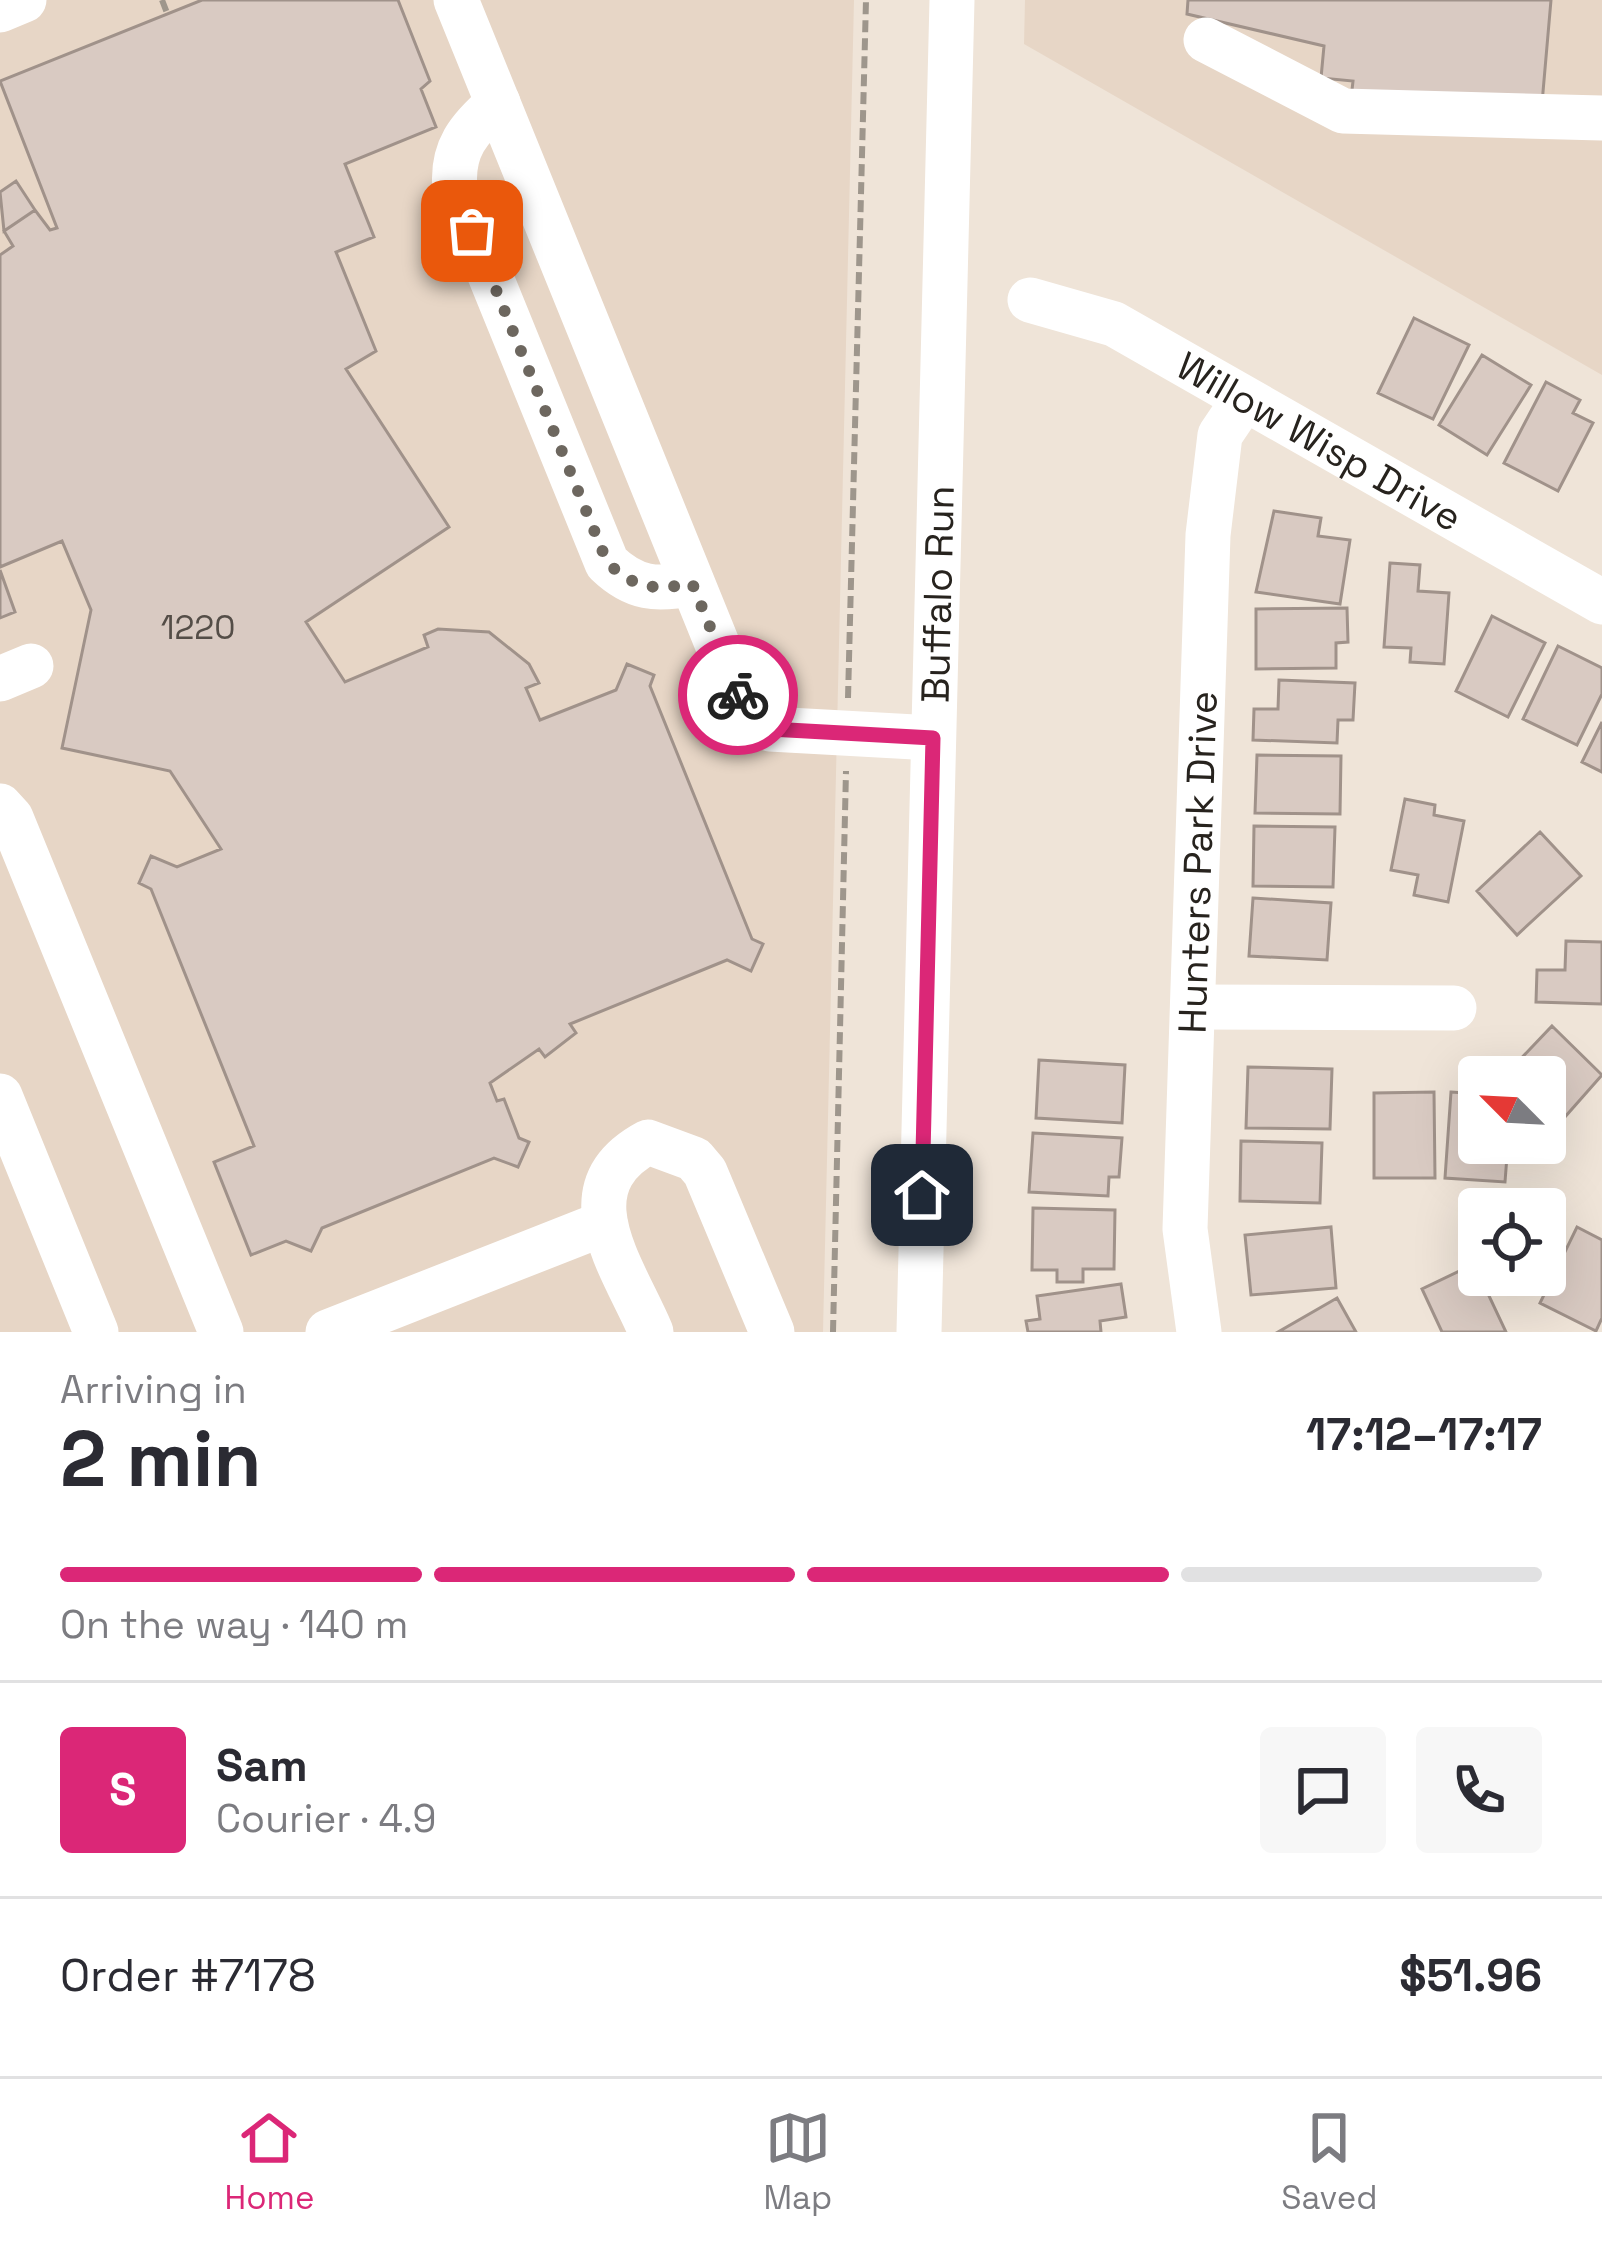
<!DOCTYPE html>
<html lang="en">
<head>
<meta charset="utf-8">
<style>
  body { margin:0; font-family:"Space Grotesk",sans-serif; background:#f7f7f7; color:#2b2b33; height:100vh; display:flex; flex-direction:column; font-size:45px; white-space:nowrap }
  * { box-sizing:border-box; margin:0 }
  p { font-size:39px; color:#7c7c81 }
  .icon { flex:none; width:66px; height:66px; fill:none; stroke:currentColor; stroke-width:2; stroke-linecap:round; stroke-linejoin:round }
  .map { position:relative; height:1332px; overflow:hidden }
  .sheet { display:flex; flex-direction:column; background:#fff; flex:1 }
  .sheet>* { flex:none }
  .needle { width:78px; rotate:294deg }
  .fabs { position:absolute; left:1458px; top:1056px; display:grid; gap:24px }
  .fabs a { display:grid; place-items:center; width:108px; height:108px; border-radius:12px; background:#fff; box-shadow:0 12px 48px #0002; font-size:60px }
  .pin { position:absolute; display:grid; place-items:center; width:102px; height:102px; color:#fff; margin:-51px; border-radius:24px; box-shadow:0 6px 18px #0006 }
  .courier { position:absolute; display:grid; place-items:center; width:120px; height:120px; margin:-60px; border:9px solid #db2777; border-radius:50%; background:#fff; color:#222; box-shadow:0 3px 15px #0007 }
  .head em { font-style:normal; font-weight:800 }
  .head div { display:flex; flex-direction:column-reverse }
  .head { display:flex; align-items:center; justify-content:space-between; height:204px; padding:0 60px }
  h1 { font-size:78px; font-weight:800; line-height:90px }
  .bar { display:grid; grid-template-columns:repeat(4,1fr); gap:18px 12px; align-content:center; height:144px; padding:0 60px }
  .bar i { height:15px; border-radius:9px; background:#e1e1e2 }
  .bar .on { background:#db2777 }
  .bar p { grid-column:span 4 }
  .line { display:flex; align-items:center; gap:30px; padding:0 60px; border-top:3px solid #e1e1e2 }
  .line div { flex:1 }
  .round { display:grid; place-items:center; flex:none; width:126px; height:126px; border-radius:12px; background:#f7f7f7 }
  .tabs { display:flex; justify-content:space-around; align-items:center; height:168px; border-top:3px solid #e1e1e2; background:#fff; font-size:33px; color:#7c7c81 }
  .tabs a { display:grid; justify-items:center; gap:6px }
  .tabs .on { color:#db2777 }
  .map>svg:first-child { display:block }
</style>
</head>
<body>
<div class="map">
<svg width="1602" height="1332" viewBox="0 0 1602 1332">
  <rect width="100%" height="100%" fill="#efe4d8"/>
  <path fill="#e7d6c6" d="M0,0H854L823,1332H0Z
    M1025,0H1602V375L1024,44Z"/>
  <path fill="#d9cac2" stroke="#a0928a" stroke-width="3" d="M202,0H398L430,81L421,89L436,127L345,164L374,237L336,252L376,351L346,369L449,527L306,622L345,682L428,647L424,635L438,629L489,632L529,664L539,683L526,688L540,720L616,690L627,664L654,675L650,686L752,939L763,944L751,971L727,960L570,1024L576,1033L545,1057L539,1049L490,1083L497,1101L504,1099L519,1138L529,1142L518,1167L494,1158L322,1228L311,1251L286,1241L251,1255L214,1162L254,1146L151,889L139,883L151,856L177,867L221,849L170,771L62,748L91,610L62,541L0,567V255L13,246L4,231L35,210L50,230L57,228L0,81Z
    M1188,0H1551L1541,115L1351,99L1353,81L1321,78L1324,46L1187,14Z
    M16,181L35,210L4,231L0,192Z
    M1414,318L1469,345L1433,419L1378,393Z
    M1482,355L1531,385L1487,455L1439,425Z
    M1546,382L1580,400L1573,413L1593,423L1558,491L1504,463Z
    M1274,511L1321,518L1318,536L1350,540L1340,604L1256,592Z
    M1390,563L1420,565L1418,591L1449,593L1444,664L1410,662L1411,648L1384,647Z
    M0,570L15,612L0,618Z
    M1347,608L1348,642L1336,643V668L1256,669V609Z
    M1492,616L1545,643L1508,717L1456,691Z
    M1558,646L1602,668V694L1577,745L1523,719Z
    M1279,680L1355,683L1353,720H1338L1337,743L1253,740L1254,709H1278Z
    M1602,722V772L1582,762Z
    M1257,755L1341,756L1340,814L1255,813Z
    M1405,799L1435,805L1434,815L1464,821L1448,902L1414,895L1418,875L1391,870Z
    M1254,826L1335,827L1333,887L1253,886Z
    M1540,832L1581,876L1517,935L1477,891Z
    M1253,898L1331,903L1327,960L1249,956Z
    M1566,941L1602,942V1004L1536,1002L1537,970H1565Z
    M1552,1026L1602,1075L1564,1118L1545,1099V1077H1522L1512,1068Z
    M1039,1060L1125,1065L1122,1123L1036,1118Z
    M1248,1067L1332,1069L1330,1129L1246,1128Z
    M1434,1092L1435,1178H1374V1093Z
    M1451,1092L1479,1094V1143H1508L1505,1182L1445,1178Z
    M1033,1133L1122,1138L1119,1177H1109L1108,1196L1029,1192Z
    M1241,1141L1322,1143L1320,1203L1240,1201Z
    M1033,1208L1115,1210L1114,1269H1083V1282H1057V1270H1032Z
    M1331,1227L1336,1288L1251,1295L1245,1235Z
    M1577,1227L1602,1240V1318L1596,1331L1540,1303Z
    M1474,1264L1506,1332H1442L1422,1289Z
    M1121,1284L1126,1317L1100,1321L1101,1332H1028L1026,1321L1040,1319L1037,1296Z
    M1337,1298L1356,1332H1278Z"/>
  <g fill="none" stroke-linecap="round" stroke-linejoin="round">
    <path stroke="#9e968c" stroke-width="6" stroke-dasharray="12 6" stroke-linecap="butt" d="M162,0L167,13
      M848,698L866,0
      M833,1332L846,771"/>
    <g stroke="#fff" stroke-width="45">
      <path d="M456,0L744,710L770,729L933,738"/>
      <path d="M0,10L24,0"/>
      <path d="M1206,40L1343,111L1602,118"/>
      <path d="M498,103C469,128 451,149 455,189L607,563C634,589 657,591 692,583"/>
      <path id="s1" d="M1030,300L1114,324L1602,602"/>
      <path d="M0,679L31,666"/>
      <path d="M0,806L11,818L221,1332"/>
      <path d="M1193,1007L1454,1008"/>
      <path d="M0,1096L96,1332"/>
      <path d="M328,1332L605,1223"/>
      <path d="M651,1332C623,1266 562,1188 648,1142L694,1159L705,1172L772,1332"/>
      <path id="s2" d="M919,1332L952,0"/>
      <path id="s3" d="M1199,1332L1185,1229L1208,535L1220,435L1243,401"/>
    </g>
  </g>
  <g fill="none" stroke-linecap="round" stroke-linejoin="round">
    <path stroke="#6d675f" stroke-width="12" stroke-dasharray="0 21.6" d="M472,231L607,562C634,589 657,591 692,583L738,695"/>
    <path stroke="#db2777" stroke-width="15" d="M738,695L754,722L770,729L933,738L922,1195"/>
  </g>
  <g text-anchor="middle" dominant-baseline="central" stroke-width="9" stroke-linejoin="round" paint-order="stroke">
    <g font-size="33" fill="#544d47">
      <text x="198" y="628">1220</text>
    </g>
    <g font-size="39" fill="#27231e" stroke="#efe4d8">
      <text stroke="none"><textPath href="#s1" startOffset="324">Willow Wisp Drive</textPath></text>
      <text stroke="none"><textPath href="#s2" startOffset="738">Buffalo Run</textPath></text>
      <text stroke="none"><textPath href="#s3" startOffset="471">Hunters Park Drive</textPath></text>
    </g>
  </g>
</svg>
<div class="fabs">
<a><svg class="needle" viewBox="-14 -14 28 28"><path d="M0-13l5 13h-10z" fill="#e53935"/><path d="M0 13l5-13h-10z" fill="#7c7c81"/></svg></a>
<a><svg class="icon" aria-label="locate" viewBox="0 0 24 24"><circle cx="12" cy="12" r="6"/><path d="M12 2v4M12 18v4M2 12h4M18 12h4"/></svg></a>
</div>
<div class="pin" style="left:472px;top:231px;background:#ea580c"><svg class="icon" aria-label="bag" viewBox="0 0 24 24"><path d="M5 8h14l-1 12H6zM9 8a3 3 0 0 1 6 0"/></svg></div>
<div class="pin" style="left:922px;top:1195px;background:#1f2937"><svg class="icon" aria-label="home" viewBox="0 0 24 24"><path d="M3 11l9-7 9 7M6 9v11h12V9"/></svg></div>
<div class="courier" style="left:738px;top:695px"><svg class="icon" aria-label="bike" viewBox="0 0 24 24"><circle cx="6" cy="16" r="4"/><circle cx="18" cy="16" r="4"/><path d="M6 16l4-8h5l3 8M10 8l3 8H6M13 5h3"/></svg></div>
</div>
<section class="sheet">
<div class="head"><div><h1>2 min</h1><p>Arriving in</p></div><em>17:12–17:17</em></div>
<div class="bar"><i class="on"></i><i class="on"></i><i class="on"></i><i></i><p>On the way · 140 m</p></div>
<div class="line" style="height:216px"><b class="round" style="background:#db2777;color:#fff">S</b><div><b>Sam</b><p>Courier · 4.9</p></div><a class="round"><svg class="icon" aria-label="chat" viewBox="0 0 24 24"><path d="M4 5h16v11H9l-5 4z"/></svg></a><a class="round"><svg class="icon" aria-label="phone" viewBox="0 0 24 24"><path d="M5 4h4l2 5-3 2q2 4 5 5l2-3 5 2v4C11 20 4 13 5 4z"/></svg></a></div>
<div class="line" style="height:156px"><div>Order #7178</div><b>$51.96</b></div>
</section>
<nav class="tabs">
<a class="on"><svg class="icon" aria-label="home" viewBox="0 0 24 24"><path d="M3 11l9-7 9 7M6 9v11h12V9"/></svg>Home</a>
<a><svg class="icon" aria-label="map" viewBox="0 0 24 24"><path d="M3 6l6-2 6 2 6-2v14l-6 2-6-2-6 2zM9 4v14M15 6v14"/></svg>Map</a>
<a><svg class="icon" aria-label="saved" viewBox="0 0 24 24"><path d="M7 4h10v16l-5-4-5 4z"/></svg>Saved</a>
</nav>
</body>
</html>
